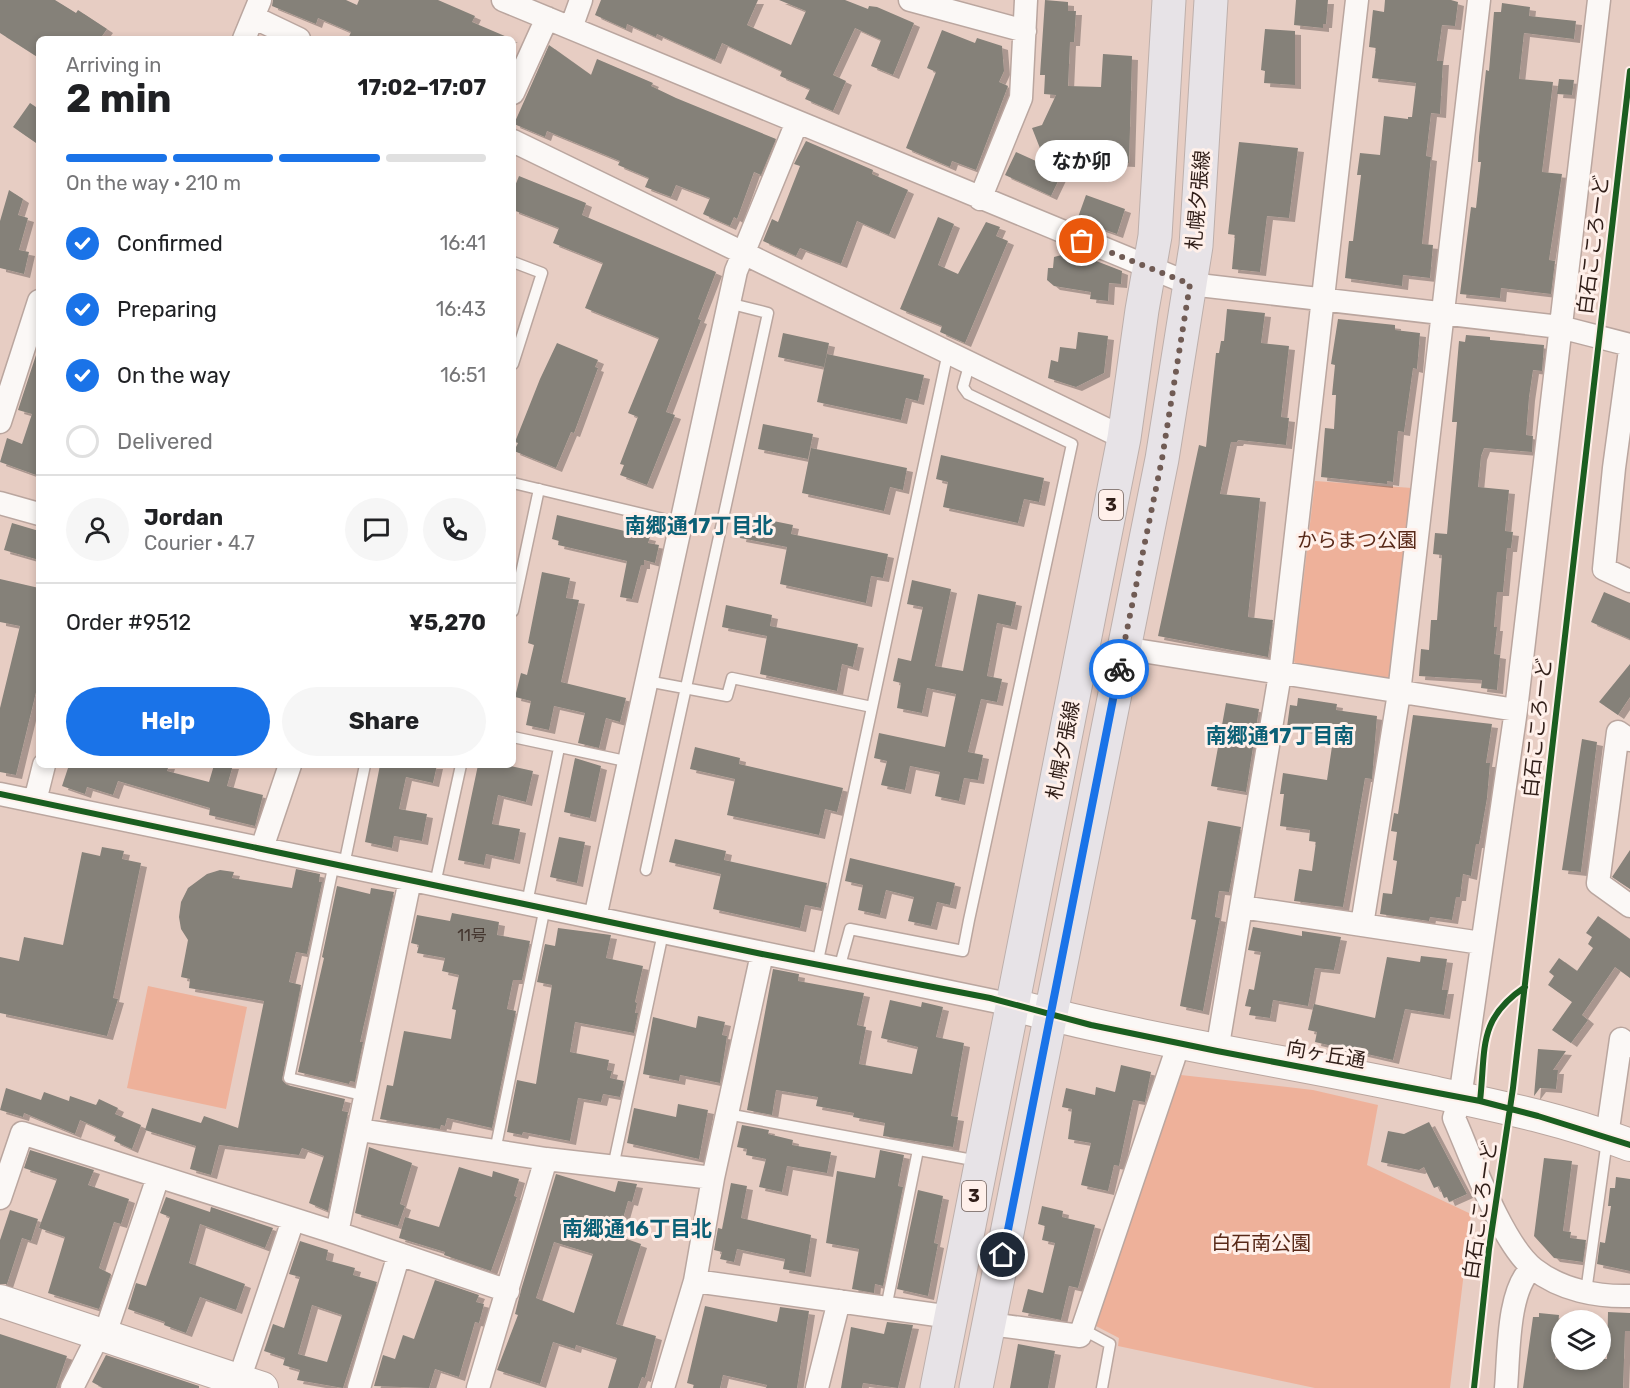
<!DOCTYPE html>
<html lang="en">
<head>
<meta charset="utf-8">
<style>
  body { margin:0; font-family:Rubik,"Noto Sans JP",sans-serif; background:#f6f6f6; color:#202124; height:100vh; display:flex; flex-direction:column; font-size:22px; white-space:nowrap }
  * { box-sizing:border-box; margin:0 }
  p { font-size:20px; color:#757577 }
  .icon { flex:none; width:33px; height:33px; fill:none; stroke:currentColor; stroke-width:2; stroke-linecap:round; stroke-linejoin:round }
  .map { position:relative; flex:1; overflow:hidden }
  .side { position:absolute; left:36px; top:36px; width:480px; height:732px; display:flex; flex-direction:column; background:#fff; border-radius:9px; box-shadow:0 3px 9px #0003 }
  .side>* { flex:none }
  .controls { position:absolute; left:1551px; top:1310px; display:grid; gap:12px }
  .controls a { display:grid; place-items:center; width:60px; height:60px; border-radius:50%; background:#fff; box-shadow:0 3px 9px #0003; font-size:30px }
  .pin { position:absolute; display:grid; place-items:center; width:51px; height:51px; color:#fff; margin:-26px; border:3px solid #fff; border-radius:50%; box-shadow:0 2px 6px #0007 }
  .courier { position:absolute; display:grid; place-items:center; width:60px; height:60px; margin:-30px; border:4px solid #1a73e8; border-radius:50%; background:#fff; color:#222; box-shadow:0 2px 8px #0007 }
  .bubble { position:absolute; height:42px; border-radius:21px; background:#fff; box-shadow:0 3px 9px #0003; font-size:20px; font-weight:700; line-height:42px; text-align:center }
  .summary em { font-style:normal; font-weight:700 }
  .summary div { display:flex; flex-direction:column-reverse }
  .summary { display:flex; align-items:center; justify-content:space-between; height:102px; padding:0 30px }
  h1 { font-size:39px; font-weight:700; line-height:45px }
  .bar { display:grid; grid-template-columns:repeat(4,1fr); gap:9px 6px; align-content:center; height:72px; padding:0 30px }
  .bar i { height:8px; border-radius:4px; background:#e0e0e0 }
  .bar .active { background:#1a73e8 }
  .bar p { grid-column:span 4 }
  .line { display:flex; align-items:center; gap:15px; padding:0 30px; border-top:2px solid #e0e0e0 }
  .line div { flex:1 }
  .round { display:grid; place-items:center; flex:none; width:63px; height:63px; border-radius:32px; background:#f6f6f6 }
  ol { padding:0 30px; list-style:none }
  li { display:flex; align-items:center; gap:18px; height:66px }
  li p { margin-inline-start:auto }
  li .icon { padding:6px; border-radius:50%; background:#1a73e8; color:#fff; stroke-width:4 }
  li:last-child { color:#757577 }
  li i { width:33px; height:33px; border:3px solid #e0e0e0; border-radius:50% }
  .cta { display:flex; gap:12px; margin-top:auto; padding:12px 30px }
  .cta a { flex:1; height:69px; border-radius:36px; background:#1a73e8; color:#fff; font-size:24px; font-weight:700; line-height:69px; text-align:center }
  .cta a+a { background:#f6f6f6; color:#202124 }
  .map>svg:first-child { display:block }
</style>
</head>
<body>
<div class="map">
<svg width="1630" height="1388" viewBox="0 0 1630 1388">
  <defs>
    <filter id="shadow"><feDropShadow dx="6" dy="4" stdDeviation="0" flood-color="#0004"/></filter>
  </defs>
  <rect width="100%" height="100%" fill="#e7cdc3"/>
  <path fill="#eeb19a" d="M1315,481L1412,488L1389,677L1382,682L1297,667L1294,661Z
    M148,986L247,1007L226,1109L127,1088Z
    M1181,1075L1313,1090L1378,1105L1367,1165L1471,1214L1450,1388H1315L1118,1346L1119,1338L1094,1325Z"/>
  <path fill="#858179" fill-rule="evenodd" filter="url(#shadow)" d="M0,0H55L76,13L78,10L107,29L100,39H39V58L0,33Z
    M273,0H346L357,5L359,0H438L475,16L472,22L512,39H348L351,32L318,18L316,24L272,6Z
    M601,0H758L747,25L791,45L806,11L779,0H845L868,9L869,6L877,7L914,23L893,75L871,66L881,40L855,28L833,75L846,81L833,111L805,99L810,89L780,76L782,71L722,43L715,60L657,34L656,37L627,24L626,29L595,15Z
    M1045,0L1068,2V11H1076L1074,42H1070L1068,86L1101,87L1103,54L1132,56L1129,163L1068,160L1051,196L1005,175L1016,152L1047,166L1032,128L1042,125L1056,95L1044,94L1045,75H1040Z
    M1296,0H1328L1326,24H1323V28L1294,25Z
    M1385,0H1451L1458,2L1455,26L1442,25L1437,61H1443L1440,114L1431,113L1426,156L1431,157L1422,244L1433,245L1430,278L1403,275L1402,286L1345,278L1349,241H1353L1361,175H1357L1360,153L1380,155L1384,116L1408,119V117H1412L1416,83L1372,78L1376,48L1369,47L1373,10L1384,12Z
    M1502,3L1530,7L1529,16L1576,21L1574,39L1524,33L1519,79L1553,82L1542,172L1562,174L1549,260L1555,261L1551,294L1501,288L1500,298L1460,294L1471,207L1476,208L1481,162H1478L1479,137L1486,70L1489,71L1494,12H1501Z
    M1265,29L1295,31V85L1264,83L1265,71L1261,70Z
    M942,30L975,43L977,38L1002,46L1004,71L999,82L1008,86L976,170L952,161L950,167L906,148L936,72L927,68Z
    M549,45L591,75L597,59L653,83L651,86L676,98L776,139L761,175L754,172L737,219L734,217L730,226L703,214L710,198L676,185L671,197L645,187L649,178L618,165L620,161L547,131L545,137L514,124Z
    M1559,79L1574,80L1572,95L1557,94Z
    M30,103L39,109V145L13,127Z
    M806,141L873,170L872,174L908,190L889,235L857,221L841,264L800,248L796,256L763,241L772,219L778,222L800,166L794,164Z
    M1239,142L1298,148L1289,218L1267,216L1260,272L1232,269L1235,235L1228,234Z
    M519,176L586,203L582,215L716,272L698,319L701,320L666,412L675,415L647,485L620,475L624,465L620,464L638,417L628,413L659,338L585,308L603,263L553,243L559,228L513,210V191Z
    M9,190L23,199L18,215L28,218L19,250L29,252L24,274L0,268V221Z
    M1086,195L1125,209L1117,234L1077,220Z
    M938,217L954,224L938,265L958,274L986,222L1000,227L996,236L1008,241L965,343L940,332L942,326L900,309Z
    M1073,252L1122,271L1121,284L1109,283L1108,301L1090,299L1091,292L1054,286L1047,280L1048,268H1053L1054,257Z
    M1227,309L1265,313L1261,343L1289,346L1281,417L1289,418L1286,445L1238,440L1237,442H1231L1220,494L1260,498L1248,617L1273,620L1268,657L1158,636L1199,445L1206,447L1216,353H1219L1221,341H1224Z
    M1338,319L1395,325V330L1420,333L1417,369L1413,368L1404,432L1398,431L1393,482L1387,481V484L1321,477L1325,428L1334,429L1336,395H1332L1335,365L1331,364Z
    M1078,332L1108,336L1104,373L1076,387L1048,378L1051,360L1058,362L1060,347L1076,349Z
    M783,333L829,343L824,367L778,357Z
    M1466,335L1490,337V340L1544,345L1542,371L1533,370L1529,397L1526,435L1533,436L1532,452L1484,448L1481,456L1478,487L1509,490L1505,531L1513,532L1511,548H1507L1503,592H1497L1494,627H1497L1494,654L1500,655L1497,690L1481,688L1482,680L1419,676L1421,649L1429,650L1431,620H1437L1442,555L1433,554L1435,533L1447,534L1457,422H1452L1459,341L1465,342Z
    M557,343L598,360L595,367L598,368L574,433L571,432L556,468L514,451L518,443L515,442L540,379Z
    M38,349H39V476L0,462L7,438L22,444L32,414L18,410Z
    M827,354L924,375L918,401L906,398L901,420L817,402Z
    M763,424L813,434L808,459L758,449Z
    M811,448L907,468L903,490L890,487L884,511L802,493Z
    M941,455L1044,478L1039,502L1024,499L1018,523L943,507L948,482L936,479Z
    M557,515L650,537L648,543L659,545L655,563L644,560V565H641L632,599L620,597L627,561L558,545L559,541L552,539Z
    M744,515L793,525L791,534L888,554L883,578L871,576L866,603L780,584L787,547L740,538Z
    M12,523L39,531V560L4,550Z
    M542,572L570,578L566,598L579,600L561,682L626,698L620,722L606,718L599,748L578,743L585,713L554,706L549,730L526,725L531,701L515,697L521,673L527,675L534,645L528,643Z
    M0,579L39,588V689L37,688L16,775L0,772V708L20,626L0,622Z
    M912,580L951,589L935,666L963,671L978,594L1016,602L1011,626L997,623L987,676L1002,679L997,702L981,699L968,752L983,755L978,780L964,778L959,801L935,796L940,772L910,766L905,790L881,785L887,761L874,758L879,733L945,747L956,694L927,688L922,713L897,708L901,683L893,681L898,658L911,661L923,607L907,604Z
    M1604,592L1630,603V639L1591,622Z
    M726,605L772,615L770,626L858,644L853,667L842,664L837,691L760,674L767,636L722,627Z
    M1630,664V697L1618,715L1599,702Z
    M1298,698L1337,704L1336,710L1377,716L1372,779L1365,778L1343,907L1294,901L1299,869L1312,871L1316,842L1309,841L1310,830L1280,826L1284,794H1280L1283,773L1327,780L1334,733L1287,727L1290,705L1297,706Z
    M1226,703L1259,709L1246,792L1211,786Z
    M1413,715L1492,724L1486,763H1490L1487,798L1479,844H1476L1471,876L1463,874L1460,897H1456L1452,920L1430,917L1429,921L1380,914L1383,893L1392,894L1397,861L1393,860L1397,832L1391,831L1394,813L1398,814Z
    M1582,739L1597,742L1581,872L1562,870Z
    M695,747L740,758L739,764L843,788L837,812L825,809L819,835L727,815L735,779L690,769Z
    M575,758L601,766L590,818L564,812Z
    M69,765H169L167,771L209,782L214,765H233L227,786L263,795L255,826L209,815L210,808L118,781L113,795L87,787L85,794L62,786Z
    M380,765H437L433,783L406,777L399,809L427,814L422,841L394,836L392,848L365,842Z
    M478,765H506L533,771L526,802L498,795L492,824L520,829L514,860L486,854L484,865L458,860Z
    M1208,821L1241,827L1229,892L1219,891L1215,917L1220,918L1203,1011L1180,1006L1196,920L1191,919Z
    M559,837L585,842L577,883L550,877Z
    M675,839L726,851L724,860L827,883L821,908L805,905L800,928L713,909L721,874L669,862Z
    M102,847L124,851L122,859L141,863L113,998L118,999L107,1036L0,1013V957L19,961L24,937L63,945L82,852L100,856Z
    M1630,850V889L1612,877Z
    M850,858L955,883L950,905L937,902L931,926L908,921L914,897L886,890L880,915L858,910L863,885L845,881Z
    M296,869L320,874L319,882H322L307,954L296,952L289,982L301,985L282,1080L287,1085L345,1099L342,1111L348,1112L328,1211L309,1203L324,1156L302,1148L299,1155L219,1145L211,1175L190,1169L196,1146L145,1130L152,1108L201,1123L204,1116L238,1128L264,1001L189,988L190,979L181,977L188,940L181,929L179,917L181,902L188,888L207,874L220,870L234,872L232,878L292,888Z
    M337,886L370,894L371,888L394,892L360,1042H363L355,1082L350,1081L349,1084L298,1072L324,958L322,957Z
    M452,913L499,922L497,935L530,941L522,980H513L507,1009L516,1011L492,1128L447,1118L445,1126L441,1125L440,1129L380,1119L387,1085L393,1086L404,1031L451,1039L456,1010L452,1009L459,975L442,971L445,958L417,953L419,945L411,943L417,915L450,921Z
    M1598,916L1630,939V978L1615,967L1582,1015L1588,1020L1571,1043L1552,1030L1572,1002L1548,985L1554,976L1549,972L1559,958L1577,971L1593,948L1588,944L1592,937L1586,933Z
    M1253,927L1302,936V931L1341,937L1334,970L1315,968L1308,1006L1273,1000L1270,1018L1249,1015L1251,1007L1245,1006L1249,989L1254,990L1261,952L1248,950Z
    M558,928L611,935L606,958L643,966L635,1002L637,1003L635,1013H638L634,1033L575,1022L570,1052L609,1060L607,1070L612,1071L610,1078L624,1081L620,1097L603,1094L601,1102L578,1098L570,1141L523,1132L522,1135L507,1132L517,1080L536,1084L552,985L537,982L545,944L555,946Z
    M1421,956L1447,959L1442,990H1448L1444,1015L1405,1009L1393,1060L1315,1042L1317,1032L1308,1030L1314,1004L1375,1018L1387,957L1420,962Z
    M773,969L799,974L798,981L864,993L857,1025L866,1027L859,1064L912,1074L918,1047L881,1038L890,1000L921,1007L922,1002L943,1007L936,1037L964,1043L951,1116L958,1117L953,1147L883,1136L885,1123L853,1117L854,1113L816,1106L818,1097L776,1090L772,1115L747,1110Z
    M698,1016L725,1022L722,1035L727,1036L720,1083L680,1075L679,1081L643,1074L653,1017L696,1028Z
    M1538,1049L1566,1051L1553,1070H1558L1556,1089L1540,1088L1534,1096Z
    M1121,1065L1151,1072L1145,1102L1133,1100L1119,1166L1114,1165L1108,1191L1081,1185L1091,1143L1068,1139L1072,1109L1062,1107L1066,1088L1095,1095L1096,1087L1115,1092Z
    M6,1088L41,1100L44,1092L69,1101L70,1096L96,1105L99,1099L118,1108L115,1114L141,1125L132,1149L114,1141L116,1136L80,1120L75,1134L24,1113L23,1117L0,1110Z
    M678,1104L708,1110L699,1159L627,1143L634,1108L676,1117Z
    M1429,1122L1467,1194L1449,1202L1447,1197L1444,1198L1439,1186L1434,1188L1424,1167L1419,1170L1381,1162L1388,1131L1404,1134Z
    M742,1125L769,1130L768,1134L793,1140L792,1145L831,1152L827,1173L787,1166L782,1192L759,1187L766,1159L746,1155L747,1149L737,1147Z
    M369,1147L412,1163L400,1204L405,1206L398,1226L355,1213Z
    M30,1150L94,1170L88,1185L129,1199L121,1224L114,1222L99,1268L111,1274L99,1309L48,1293L65,1237L39,1228L57,1179L24,1168Z
    M880,1150L904,1155L898,1186L903,1187L883,1286L875,1284L874,1293L852,1289L859,1249L826,1243L837,1171L875,1178Z
    M1544,1158L1572,1161L1563,1231L1571,1232L1570,1238L1586,1240L1583,1262L1554,1258L1534,1236Z
    M459,1167L492,1177L493,1171L519,1179L514,1196L517,1197L491,1271L444,1255L445,1252L399,1238L405,1217L439,1227Z
    M556,1174L615,1192L618,1181L637,1184L632,1202L628,1201L618,1236L641,1244L616,1324L656,1336L645,1378L642,1377L638,1388H608L617,1358L576,1345L575,1349L553,1342L540,1384L497,1370L518,1315L515,1314L521,1290ZM554,1242L593,1254L574,1313L536,1298Z
    M1616,1177L1630,1179V1271L1597,1264L1600,1242L1605,1243L1611,1206H1608L1610,1188H1615Z
    M731,1183L747,1186L741,1218L811,1235L805,1273L783,1269L785,1259L737,1249L734,1262L720,1259L722,1252L714,1250L718,1228L722,1229Z
    M918,1190L943,1196L934,1243L938,1244L928,1296L897,1289Z
    M166,1197L210,1212L211,1207L273,1228L265,1248L200,1224L189,1263L245,1284L236,1310L200,1297L186,1333L164,1325L165,1322L128,1309L136,1283L146,1286L170,1217L160,1213Z
    M1042,1206L1063,1211L1062,1217L1095,1225L1078,1288L1069,1286L1061,1320L1022,1312L1028,1289L1043,1293L1055,1243L1042,1240L1045,1226L1038,1224Z
    M10,1210L38,1219L31,1241L22,1238L7,1284H0V1240Z
    M300,1241L328,1250L326,1260L355,1268L353,1275L377,1282L343,1388L297,1380L300,1370L283,1365L285,1358L264,1351L273,1324L284,1328L300,1277L289,1274ZM312,1305L342,1315L327,1362L298,1354Z
    M435,1280L479,1295L476,1302L484,1304L479,1323L475,1322L459,1377L435,1369L429,1388L374,1386L383,1355L395,1359L403,1335L414,1339Z
    M705,1306L777,1322L780,1307L809,1311L797,1388H766L767,1385L723,1375L720,1388H693L694,1385L687,1383Z
    M1608,1312L1630,1313V1331H1625L1623,1388H1523L1533,1317H1539V1313L1559,1315L1555,1359H1607Z
    M887,1322L913,1325L898,1388L863,1383L862,1388H841L851,1327L884,1334Z
    M0,1334L67,1356L56,1388H0Z
    M1018,1344L1055,1351L1048,1388H1010Z
    M106,1355L199,1386V1388H103L92,1382Z"/>
  <g fill="none" stroke-linecap="round" stroke-linejoin="round">
    <defs>
      <path id="lane" d="M513,262L542,273L513,364
        M513,483L680,523
        M513,611L539,489
        M647,681L727,696L732,678L872,707
        M513,737L630,762
        M334,863L289,1078L366,1096
        M344,865L365,765
        M646,870L768,313L728,303
        M435,884L461,765
        M527,903L559,748
        M817,965L948,352
        M839,969L850,929L963,951L969,920L1072,444L968,394L963,387L970,362
        M727,1114L978,1161
        M495,1151L545,907
        M613,1167L663,933
        M1586,1292L1607,1140
        M886,1308L918,1150
        M1082,1329L1110,1344L1102,1388"/>
      <path id="street" d="M503,0L1190,284L1560,327L1630,345
        M910,0L1025,31
        M1599,0L1516,710L1460,1098L1454,1118C1471,1157 1502,1244 1534,1269C1561,1290 1597,1297 1630,1296
        M253,17L299,39
        M571,28L581,0
        M244,39L260,0
        M513,93L547,18
        M513,141L1124,438
        M980,199L1021,98L1026,0
        M1630,350L1614,468L1604,569L1630,581
        M0,422L39,301
        M0,503L39,514
        M1123,648L1516,710
        M1630,740L1618,732L1598,883L1630,906
        M0,794L1013,1005
        M35,801L44,765
        M262,848L290,765
        M1242,907L1481,943
        M595,918L736,271L797,122
        M1362,925L1399,693L1479,0
        M1217,1051L1280,674L1357,0
        M360,1130L546,1159L713,1178
        M1607,1136L1621,1039L1630,1046
        M0,1198L22,1133L337,1233L508,1291
        M337,1233L410,880
        M695,1281L951,1317
        M990,1324L1080,1336L1179,1043
        M239,1380L293,1220
        M72,1388L93,1346L105,1334L158,1177
        M359,1388L399,1254
        M478,1388L546,1159
        M663,1388L695,1281L713,1178L762,954
        M817,1388L839,1301
        M1506,1388C1509,1355 1507,1290 1532,1268"/>
      <path id="secondary" d="M1013,1005C1148,1041 1287,1061 1423,1090C1493,1105 1563,1119 1630,1145
        M0,1301L262,1388"/>
      <path id="primary" d="M937,1388L1124,438L1142,310L1155,236L1169,0
        M976,1388L1162,459L1196,246L1211,0"/>
    </defs>
    <use href="#lane" stroke="#baa69f" stroke-width="13"/>
    <use href="#street" stroke="#baa69f" stroke-width="25"/>
    <use href="#secondary" stroke="#baa69f" stroke-width="34"/>
    <use href="#primary" stroke="#bdafab" stroke-width="35"/>
    <use href="#lane" stroke="#fbf8f6" stroke-width="10"/>
    <use href="#street" stroke="#fbf8f6" stroke-width="22"/>
    <use href="#secondary" stroke="#fbf8f6" stroke-width="32"/>
    <use href="#primary" stroke="#e7e3e7" stroke-width="33"/>
    <defs>
      <path id="cycleway" d="M0,794L762,954L990,998L1091,1025L1217,1051L1480,1101L1538,1116L1630,1145
        M1480,1101C1486,1049 1477,1019 1525,987
        M1474,1388L1489,1249L1513,1088L1630,71"/>
    </defs>
    <use href="#cycleway" stroke="#fff0ea" stroke-width="10"/>
    <use href="#cycleway" stroke="#1b5e20" stroke-width="6"/>
  </g>
  <g fill="none" stroke-linecap="round" stroke-linejoin="round">
    <path stroke="#705b54" stroke-width="6" stroke-dasharray="0 10.8" d="M1082,241L1190,284L1162,459L1119,669"/>
    <path stroke="#1a73e8" stroke-width="8" d="M1003,1255L1119,669"/>
  </g>
  <g text-anchor="middle" dominant-baseline="central" stroke-width="6" stroke-linejoin="round" paint-order="stroke">
    <g font-size="16" fill="#453730">
      <text x="472" y="935">11号</text>
    </g>
    <g fill="#fff0ea" stroke="#6e5d57" stroke-width="1.5">
      <rect x="1099" y="490" width="24" height="30" rx="4.5"/>
      <rect x="962" y="1181" width="24" height="30" rx="4.5"/>
    </g>
    <g font-size="18" font-weight="bold" fill="#301e18">
      <text x="1111" y="505">3</text>
      <text x="974" y="1196">3</text>
    </g>
    <g font-size="20" fill="#301e18" stroke="#fff0ea">
      <text transform="translate(1198 200) rotate(-85)">札幌夕張線</text>
      <text transform="translate(1593 245) rotate(-83)">白石こころーど</text>
      <text transform="translate(1537 728) rotate(-84)">白石こころーど</text>
      <text transform="translate(1063 750) rotate(-79)">札幌夕張線</text>
      <text transform="translate(1326 1054) rotate(10)">向ヶ丘通</text>
      <text transform="translate(1480 1210) rotate(-82)">白石こころーど</text>
    </g>
    <g font-size="20" fill="#582918" stroke="#fff0ea">
      <text x="1357" y="540">からまつ公園</text>
      <text x="1261" y="1243">白石南公園</text>
    </g>
    <g font-size="21" font-weight="bold" fill="#0c6076" stroke="#fff0ea">
      <text x="699" y="525">南郷通17丁目北</text>
      <text x="1280" y="735">南郷通17丁目南</text>
      <text x="637" y="1228">南郷通16丁目北</text>
    </g>
  </g>
</svg>
<div class="controls">
<a><svg class="icon" aria-label="layers" viewBox="0 0 24 24"><path d="M12 4l9 5-9 5-9-5zM3 14l9 5 9-5"/></svg></a>
</div>
<div class="pin" style="left:1082px;top:241px;background:#ea580c"><svg class="icon" aria-label="bag" viewBox="0 0 24 24"><path d="M5 8h14l-1 12H6zM9 8a3 3 0 0 1 6 0"/></svg></div>
<div class="pin" style="left:1003px;top:1255px;background:#1f2937"><svg class="icon" aria-label="home" viewBox="0 0 24 24"><path d="M3 11l9-7 9 7M6 9v11h12V9"/></svg></div>
<div class="courier" style="left:1119px;top:669px"><svg class="icon" aria-label="bike" viewBox="0 0 24 24"><circle cx="6" cy="16" r="4"/><circle cx="18" cy="16" r="4"/><path d="M6 16l4-8h5l3 8M10 8l3 8H6M13 5h3"/></svg></div>
<div class="bubble" style="left:1035px;top:140px;width:93px">なか卯</div>
<section class="side">
<div class="summary"><div><h1>2 min</h1><p>Arriving in</p></div><em>17:02–17:07</em></div>
<div class="bar"><i class="active"></i><i class="active"></i><i class="active"></i><i></i><p>On the way · 210 m</p></div>
<ol>
<li><svg class="icon" aria-label="check" viewBox="0 0 24 24"><path d="M5 12l5 5 9-10"/></svg>Confirmed<p>16:41</p></li>
<li><svg class="icon" aria-label="check" viewBox="0 0 24 24"><path d="M5 12l5 5 9-10"/></svg>Preparing<p>16:43</p></li>
<li><svg class="icon" aria-label="check" viewBox="0 0 24 24"><path d="M5 12l5 5 9-10"/></svg>On the way<p>16:51</p></li>
<li><i></i>Delivered</li>
</ol>
<div class="line" style="height:108px"><a class="round"><svg class="icon" aria-label="person" viewBox="0 0 24 24"><circle cx="12" cy="8" r="4"/><path d="M4 21q1-7 8-7t8 7"/></svg></a><div><b>Jordan</b><p>Courier · 4.7</p></div><a class="round"><svg class="icon" aria-label="chat" viewBox="0 0 24 24"><path d="M4 5h16v11H9l-5 4z"/></svg></a><a class="round"><svg class="icon" aria-label="phone" viewBox="0 0 24 24"><path d="M5 4h4l2 5-3 2q2 4 5 5l2-3 5 2v4C11 20 4 13 5 4z"/></svg></a></div>
<div class="line" style="height:78px"><div>Order #9512</div><b>¥5,270</b></div>
<div class="cta"><a>Help</a><a>Share</a></div>
</section>
</div>
</body>
</html>
